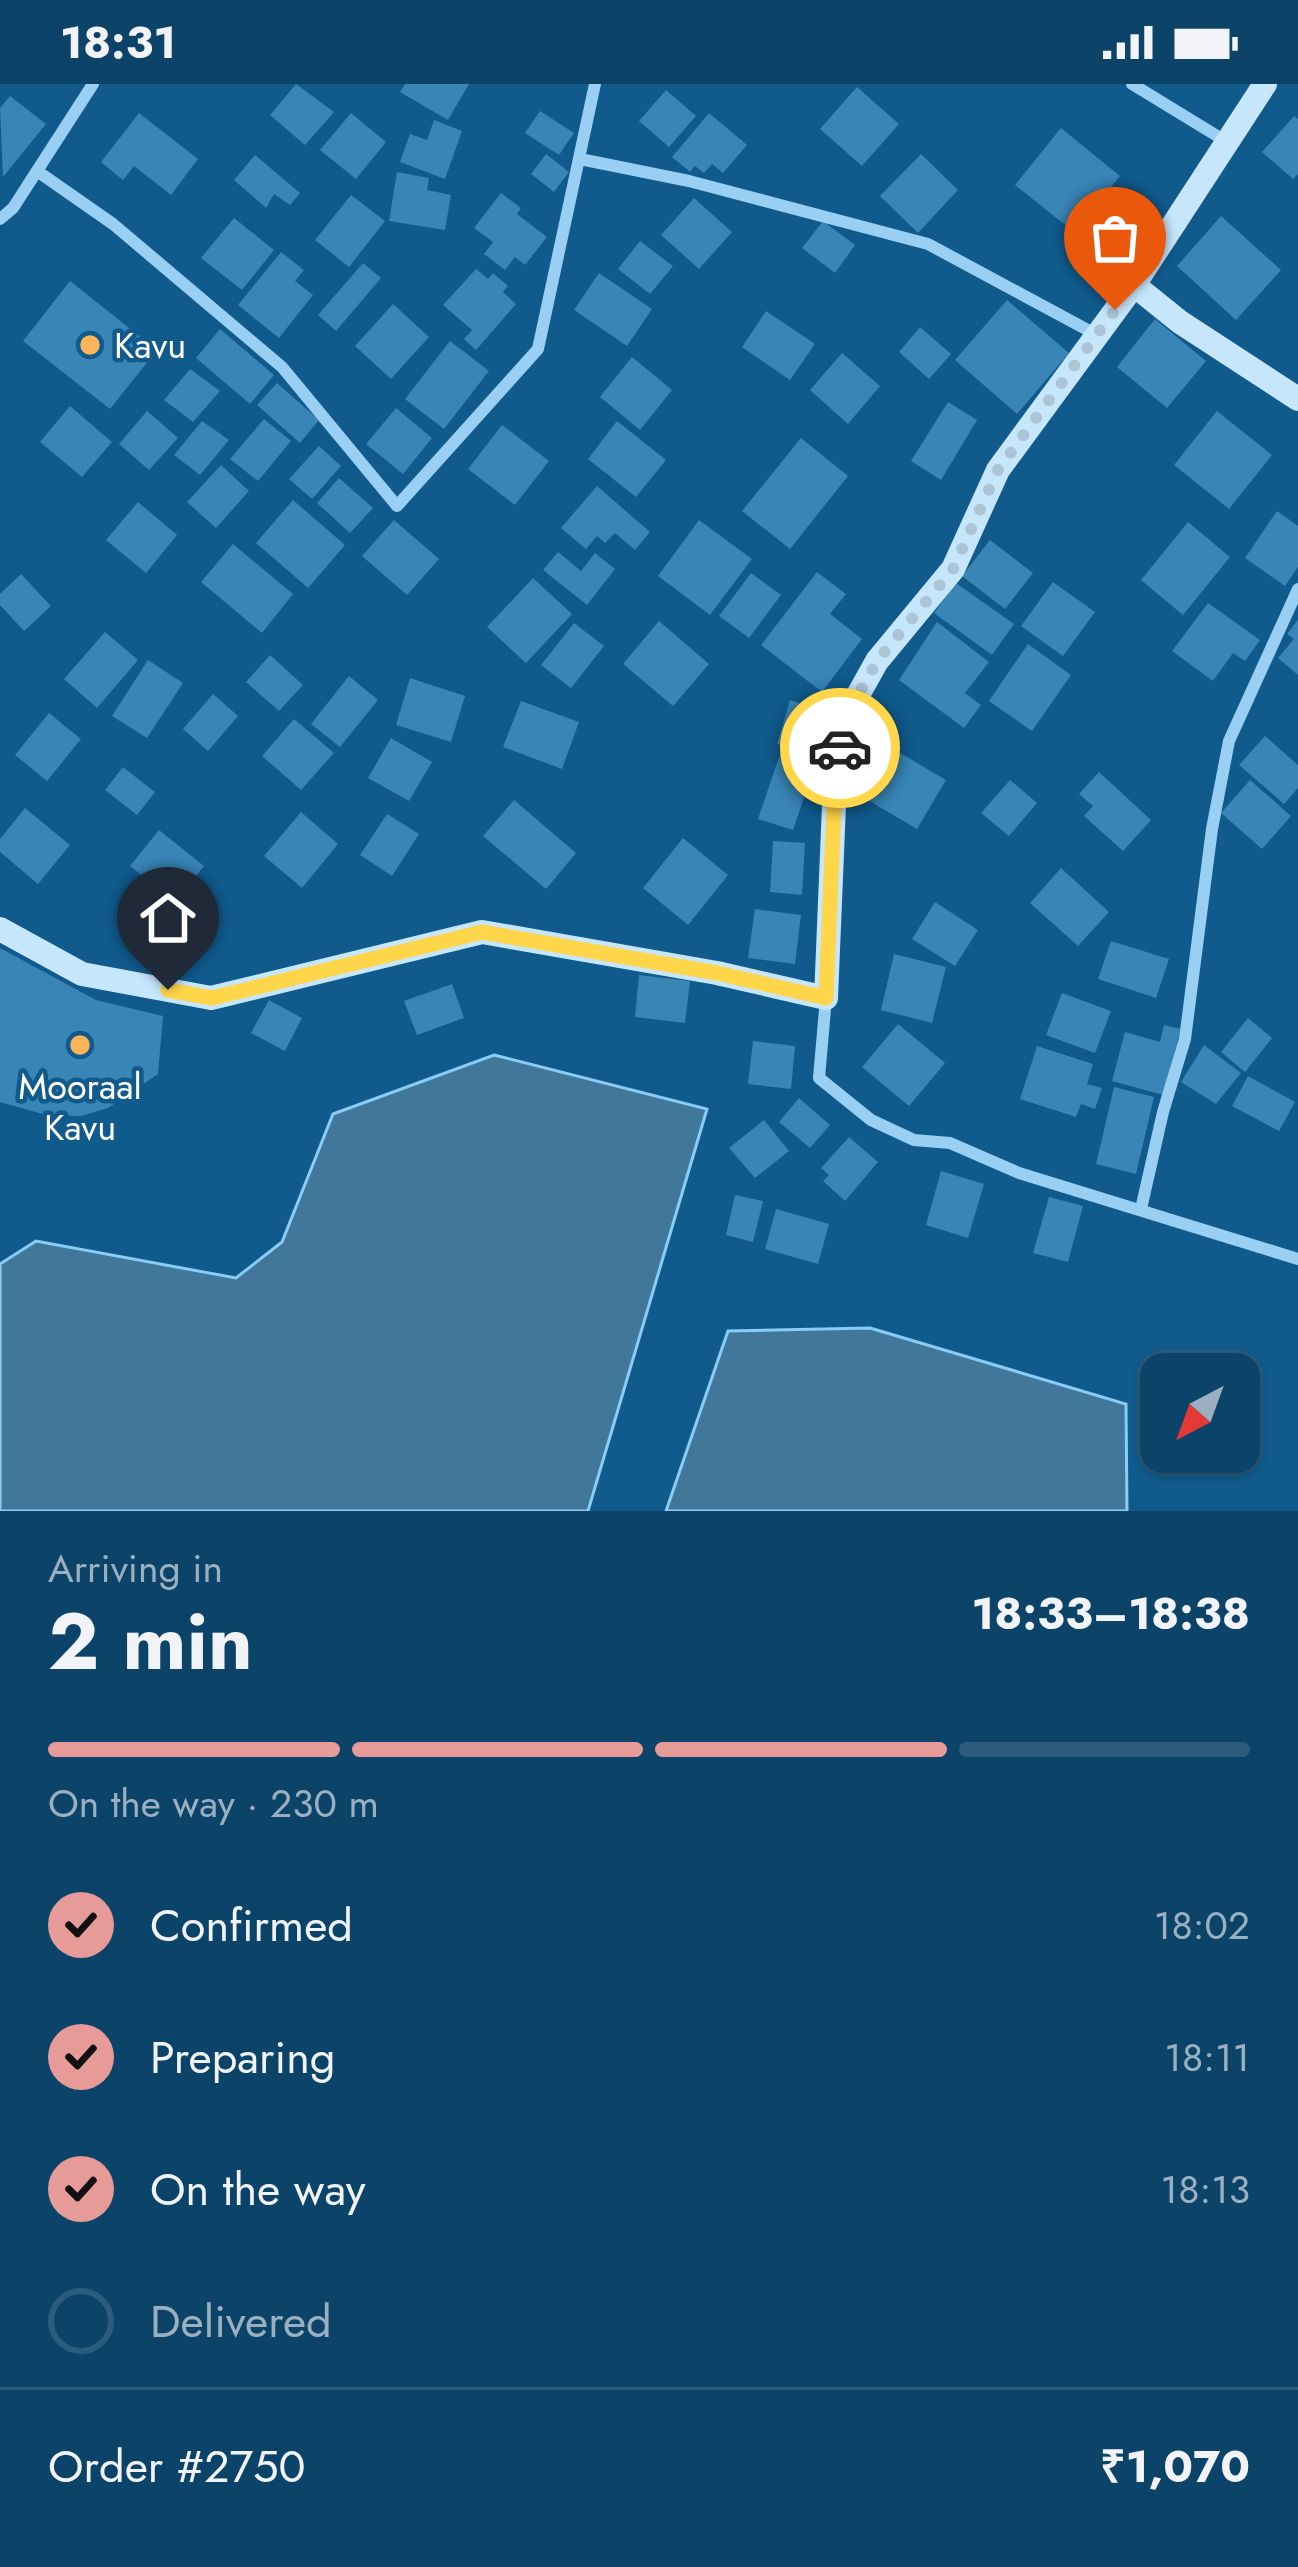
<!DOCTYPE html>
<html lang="en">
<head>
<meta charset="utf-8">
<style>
  body { margin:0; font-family:Jost,sans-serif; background:#1a4e71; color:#f1f3f6; height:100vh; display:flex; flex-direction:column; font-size:45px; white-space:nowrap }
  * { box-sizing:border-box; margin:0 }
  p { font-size:39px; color:#9ab0c0 }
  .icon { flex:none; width:66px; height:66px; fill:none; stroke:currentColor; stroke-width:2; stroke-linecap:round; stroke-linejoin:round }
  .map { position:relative; height:1427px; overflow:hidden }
  .sheet { display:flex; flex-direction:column; background:#0c4469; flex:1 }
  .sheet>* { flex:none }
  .needle { width:78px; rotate:221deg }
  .buttons { position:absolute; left:1140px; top:1269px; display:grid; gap:24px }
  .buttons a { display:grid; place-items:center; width:120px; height:120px; border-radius:24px; background:#0c4469; box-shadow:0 3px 9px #0004,0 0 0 3px #2c5c7d; font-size:60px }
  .pin { position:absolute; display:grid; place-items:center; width:102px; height:102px; color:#fff; margin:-123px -51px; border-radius:50% 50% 50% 0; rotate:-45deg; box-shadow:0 0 12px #0007 }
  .pin .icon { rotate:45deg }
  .courier { position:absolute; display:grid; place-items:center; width:120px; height:120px; margin:-60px; border:9px solid #ffd54a; border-radius:50%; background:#fff; color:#222; box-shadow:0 3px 15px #0007 }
  .headline em { font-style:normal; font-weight:700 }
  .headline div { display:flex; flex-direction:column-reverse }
  .headline { display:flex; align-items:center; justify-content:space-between; height:204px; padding:0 48px }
  h1 { font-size:78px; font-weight:700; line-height:90px }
  .bar { display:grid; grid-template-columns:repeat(4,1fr); gap:18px 12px; align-content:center; height:144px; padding:0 48px }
  .bar i { height:15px; border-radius:9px; background:#2c5c7d }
  .bar .active { background:#e69b98 }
  .bar p { grid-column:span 4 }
  .line { display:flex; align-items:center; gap:30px; padding:0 48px; border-top:3px solid #2c5c7d }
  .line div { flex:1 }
  ol { padding:0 48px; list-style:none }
  li { display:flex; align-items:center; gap:36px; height:132px }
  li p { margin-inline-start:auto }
  li .icon { padding:12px; border-radius:50%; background:#e69b98; color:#111; stroke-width:4 }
  li:last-child { color:#9ab0c0 }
  li i { width:66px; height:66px; border:6px solid #2c5c7d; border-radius:50% }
  .status { display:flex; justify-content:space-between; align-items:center; height:84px; padding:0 60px; background:#0c4469; direction:ltr }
  .status svg { height:33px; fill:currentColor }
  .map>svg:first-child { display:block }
</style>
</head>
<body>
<div class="status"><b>18:31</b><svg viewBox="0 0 49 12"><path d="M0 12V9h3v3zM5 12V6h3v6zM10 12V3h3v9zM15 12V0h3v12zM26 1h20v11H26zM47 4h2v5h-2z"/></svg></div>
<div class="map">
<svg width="1298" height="1427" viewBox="0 0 1298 1427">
  <rect width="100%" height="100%" fill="#105a8c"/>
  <path fill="#40779b" stroke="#89cdf6" stroke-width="3" d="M494,971L707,1025L588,1427H0V1180L36,1157L236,1194L282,1158L333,1030Z
    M870,1244L1126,1320L1127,1427H666L728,1247Z"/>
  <path fill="#3885b6" d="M296,0L334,28L305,61L270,31Z
    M405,0H469L448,36L400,8Z
    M857,3L899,40L862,82L820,45Z
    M666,6L696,32L669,63L639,37Z
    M10,12L46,40L3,93L0,24Z
    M540,27L574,49L559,71L525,49Z
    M139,29L198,75L171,111L134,82L123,96L101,78Z
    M351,29L386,58L356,95L320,66Z
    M709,29L747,61L723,89L712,80L704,89L695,82L690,88L672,73Z
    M1294,32L1298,35V90L1293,95L1262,68Z
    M434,36L462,47L445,95L400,78L410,50L427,56Z
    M1061,44L1120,92L1074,148L1015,101Z
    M546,70L569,88L554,108L531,90Z
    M921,70L958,106L918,149L880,112Z
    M255,71L300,109L290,121L274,110L266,124L234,96Z
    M397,88L429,94L427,106L451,111L445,146L389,137Z
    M501,109L521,124L517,130L547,153L525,181L515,173L505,186L484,170L493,158L474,144Z
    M351,111L385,137L349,183L315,156Z
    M694,114L732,148L699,185L661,151Z
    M1221,132L1281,186L1236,236L1177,182Z
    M234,134L274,166L242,206L201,174Z
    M823,137L855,161L835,189L802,164Z
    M640,157L673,182L650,210L618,185Z
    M281,168L304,186L295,197L313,211L279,254L238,221Z
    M363,179L381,194L336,247L318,231Z
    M476,185L488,195L493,189L508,202L503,208L516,220L476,266L464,255L472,246L443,221Z
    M599,189L652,225L627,262L574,226Z
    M70,197L157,266L110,325L23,257Z
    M1007,216L1069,269L1017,330L955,276Z
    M393,220L429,253L391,295L355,262Z
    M766,227L815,260L790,296L742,263Z
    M1155,235L1206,277L1167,324L1117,283Z
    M920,243L951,270L929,295L899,268Z
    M220,245L274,291L250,320L196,274Z
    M450,257L489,287L444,345L405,315Z
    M842,269L880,302L848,340L810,306Z
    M632,273L672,306L640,346L600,313Z
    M190,285L220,307L193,338L164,316Z
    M277,299L319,336L300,359L257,321Z
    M948,318L977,336L941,396L911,377Z
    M70,322L112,358L82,393L40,358Z
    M396,324L432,354L403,390L366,360Z
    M147,327L178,354L149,386L119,360Z
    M1217,327L1272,371L1229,425L1174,381Z
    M264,335L291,357L258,397L230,375Z
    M202,337L229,356L200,391L174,371Z
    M617,337L666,376L636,413L588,375Z
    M502,341L549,377L515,421L468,385Z
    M801,354L848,392L790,465L742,427Z
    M319,362L341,382L312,415L289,395Z
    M221,381L249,407L216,444L187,418Z
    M339,394L373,424L350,449L317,419Z
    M597,402L650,448L635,466L615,449L605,459L597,452L586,465L561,444Z
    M293,416L345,461L308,504L256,459Z
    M138,418L177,451L146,489L106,456Z
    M1277,427L1298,442V483L1285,502L1245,474Z
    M394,436L439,475L407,511L362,472Z
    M699,436L752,475L710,531L658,492Z
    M1188,438L1230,473L1183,531L1141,496Z
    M990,456L1033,489L1005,525L962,492Z
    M233,460L293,510L262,549L201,498Z
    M558,468L581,487L595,469L615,485L587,521L543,486Z
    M817,488L846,510L830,530L862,555L822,608L761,561Z
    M751,489L781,511L749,554L719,532Z
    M21,490L51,522L24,547L0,521V510Z
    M533,494L572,530L526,579L487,543Z
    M1053,498L1095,528L1063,572L1021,542Z
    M956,499L1014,540L992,571L934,529Z
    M1208,519L1260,556L1245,577L1233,569L1213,597L1172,567Z
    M1298,536V591L1278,574L1294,555L1287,550Z
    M659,537L709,580L673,622L623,580Z
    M937,538L989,578L965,609L981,621L964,644L899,596Z
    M574,539L604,562L571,604L541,581Z
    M105,548L138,576L97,624L64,595Z
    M1028,560L1071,591L1032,647L989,617Z
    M270,571L303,601L279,627L246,598Z
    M148,576L183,599L147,654L112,632Z
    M349,592L378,616L340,663L311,640Z
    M410,594L465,612L451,658L396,641Z
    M213,610L238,632L208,667L183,645Z
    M790,616L821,626L807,670L777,660Z
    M521,617L579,638L562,685L503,663Z
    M49,629L81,655L47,697L15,671Z
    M294,635L334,669L301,706L262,672Z
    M1265,652L1298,681V704L1284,720L1239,681Z
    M873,653L946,696L917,745L844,702Z
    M391,654L432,678L409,717L368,694Z
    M779,673L814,684L793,746L758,735Z
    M123,683L155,708L137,731L105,706Z
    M1099,688L1151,736L1123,767L1084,732L1093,722L1079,710Z
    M1010,696L1037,719L1009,752L981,729Z
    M1250,696L1291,732L1262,765L1221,729Z
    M514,716L576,769L546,805L483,752Z
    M25,724L70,761L38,800L0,768V755Z
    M301,728L338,760L302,804L264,772Z
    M387,730L419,750L392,792L360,771Z
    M159,746L204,782L175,818L130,782Z
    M683,754L728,791L688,841L643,804Z
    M773,757L805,759L802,811L770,808Z
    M1061,784L1109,828L1078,862L1030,819Z
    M935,818L978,846L955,882L912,855Z
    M755,825L801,831L795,880L748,874Z
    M1111,857L1169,875L1156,914L1098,895Z
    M0,864L96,916L163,932L158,990L108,1024L81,1032L46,1031L0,1018Z
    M894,870L946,883L932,939L881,926Z
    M639,891L690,897L685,939L635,933Z
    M452,900L464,934L417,951L404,917Z
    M1062,909L1111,927L1095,969L1046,951Z
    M269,916L302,934L285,967L251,949Z
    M1248,934L1272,954L1245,988L1221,968Z
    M898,940L945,979L909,1022L862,983Z
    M1164,941L1181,945L1163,1011L1112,997L1125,948L1160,958Z
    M753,957L795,962L791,1005L748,1000Z
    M1204,961L1241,989L1216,1020L1181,998Z
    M1037,962L1093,980L1087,1000L1102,1004L1095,1025L1081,1020L1076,1033L1020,1015Z
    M1248,992L1295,1018L1279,1047L1232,1022Z
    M1114,1003L1154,1013L1136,1090L1096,1080Z
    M799,1014L830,1041L810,1064L779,1038Z
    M764,1036L789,1067L755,1094L729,1064Z
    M849,1053L878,1078L845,1117L823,1097L829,1091L821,1084Z
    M941,1087L984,1100L968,1154L926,1141Z
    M735,1111L763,1117L753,1158L726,1151Z
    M1049,1113L1083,1122L1068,1178L1033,1169Z
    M776,1125L829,1140L818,1180L765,1165Z"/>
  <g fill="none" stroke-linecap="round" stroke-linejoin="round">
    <path stroke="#98cff2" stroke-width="12" d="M1132,0L1227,58
      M580,75L689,97L928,160L1097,251
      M37,87L113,140L282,283L397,422L538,265L595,0
      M0,135L13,124L93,0
      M826,914L819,994L871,1036L914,1056L950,1059L1019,1089L1298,1175
      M1141,1125L1163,1028L1185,955L1212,745L1229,657L1298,505"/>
    <path stroke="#c6e6fc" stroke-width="24" d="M1134,201L1180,238L1298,315
      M0,845L82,890L211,914L482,848L717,889L826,914L834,721L843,638L877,577L953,485L998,386L1134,201L1265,0"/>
  </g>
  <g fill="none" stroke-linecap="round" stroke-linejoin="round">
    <path stroke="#abc5d7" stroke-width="12" stroke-dasharray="0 21.6" d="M840,664L843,638L877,577L953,485L998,386L1115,226"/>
    <path stroke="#ffd54a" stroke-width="15" d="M168,906L212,914L482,848L717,889L826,914L834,722L840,664"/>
  </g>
  <g fill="#ffb459" stroke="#105a8c" stroke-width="4.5">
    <circle cx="90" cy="261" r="12"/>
    <circle cx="80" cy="961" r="12"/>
  </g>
  <g text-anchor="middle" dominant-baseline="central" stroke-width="9" stroke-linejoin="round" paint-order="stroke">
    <g font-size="36" fill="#fff" stroke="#105a8c" text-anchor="start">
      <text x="114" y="261">Kavu</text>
      <text x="80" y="1002" text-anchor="middle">Mooraal<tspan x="80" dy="41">Kavu</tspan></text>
    </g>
  </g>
</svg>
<div class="buttons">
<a><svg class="needle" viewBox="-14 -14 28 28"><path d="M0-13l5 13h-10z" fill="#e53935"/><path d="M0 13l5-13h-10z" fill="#9ab0c0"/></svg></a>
</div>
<div class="pin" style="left:1115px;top:226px;background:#ea580c"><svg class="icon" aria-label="bag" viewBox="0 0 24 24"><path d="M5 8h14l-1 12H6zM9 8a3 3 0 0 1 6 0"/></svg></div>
<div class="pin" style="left:168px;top:906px;background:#1f2937"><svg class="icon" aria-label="home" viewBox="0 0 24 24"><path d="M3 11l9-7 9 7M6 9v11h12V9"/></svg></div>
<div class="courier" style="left:840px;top:664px"><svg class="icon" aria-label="car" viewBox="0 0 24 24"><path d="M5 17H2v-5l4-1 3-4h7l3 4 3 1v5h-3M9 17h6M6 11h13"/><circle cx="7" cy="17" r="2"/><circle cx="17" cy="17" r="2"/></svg></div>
</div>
<section class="sheet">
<div class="headline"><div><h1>2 min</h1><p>Arriving in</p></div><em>18:33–18:38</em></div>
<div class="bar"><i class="active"></i><i class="active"></i><i class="active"></i><i></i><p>On the way · 230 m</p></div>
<ol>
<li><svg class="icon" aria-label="check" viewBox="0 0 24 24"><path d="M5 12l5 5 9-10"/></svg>Confirmed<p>18:02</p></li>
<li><svg class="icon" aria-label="check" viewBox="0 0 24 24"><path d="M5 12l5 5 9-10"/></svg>Preparing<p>18:11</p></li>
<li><svg class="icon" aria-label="check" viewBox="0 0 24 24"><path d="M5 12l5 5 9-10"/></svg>On the way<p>18:13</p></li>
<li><i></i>Delivered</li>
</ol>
<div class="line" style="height:156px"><div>Order #2750</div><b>₹1,070</b></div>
</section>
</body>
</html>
